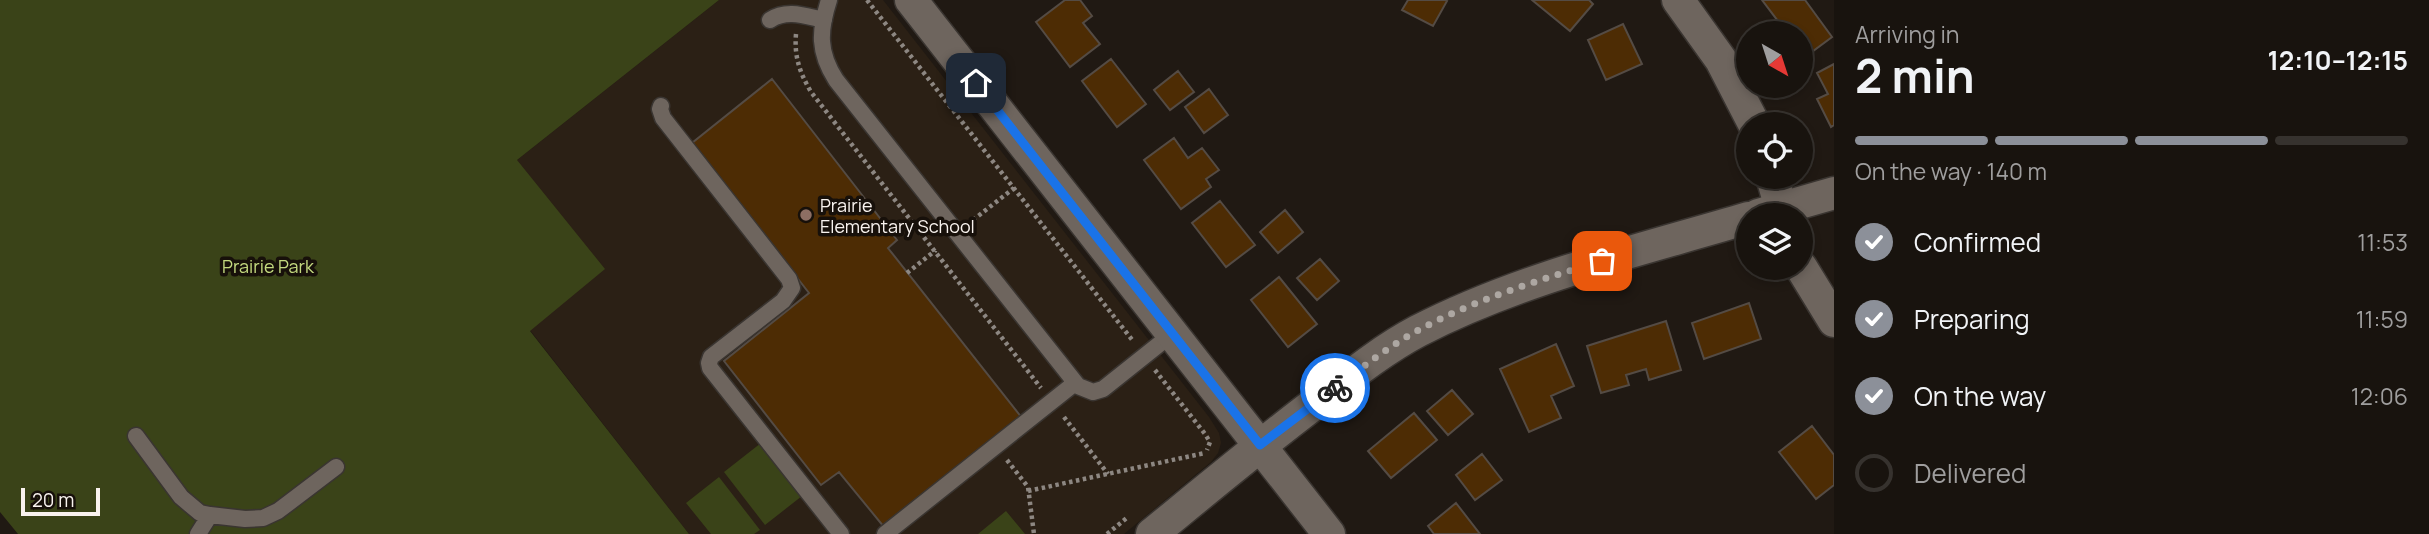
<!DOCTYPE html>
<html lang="en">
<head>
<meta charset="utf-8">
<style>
  body { margin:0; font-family:Manrope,sans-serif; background:#211c17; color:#f1f3f6; height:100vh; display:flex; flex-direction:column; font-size:26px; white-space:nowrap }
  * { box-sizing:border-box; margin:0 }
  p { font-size:23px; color:#9f9e9e }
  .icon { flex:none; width:38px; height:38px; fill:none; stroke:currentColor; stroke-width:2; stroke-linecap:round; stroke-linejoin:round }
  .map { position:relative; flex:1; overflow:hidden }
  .panel { display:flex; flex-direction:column; background:#18130e; width:595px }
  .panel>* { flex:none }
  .needle { width:46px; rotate:141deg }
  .fabs { position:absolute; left:1736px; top:21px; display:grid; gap:14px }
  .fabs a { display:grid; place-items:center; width:77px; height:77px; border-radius:50%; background:#18130e; box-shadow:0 4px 10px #0003,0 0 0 2px #36322e; font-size:35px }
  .scale { position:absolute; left:21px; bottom:18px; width:79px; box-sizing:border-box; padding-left:7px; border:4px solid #f9f3ef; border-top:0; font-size:19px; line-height:24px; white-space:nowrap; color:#f9f3ef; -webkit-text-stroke:5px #17100a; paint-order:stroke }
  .pin { position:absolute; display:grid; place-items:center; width:60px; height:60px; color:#fff; margin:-30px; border-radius:14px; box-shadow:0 4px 10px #0006 }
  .courier { position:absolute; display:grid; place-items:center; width:70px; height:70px; margin:-35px; border:5px solid #1a73e8; border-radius:50%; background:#fff; color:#222; box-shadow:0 2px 9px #0007 }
  .headline em { font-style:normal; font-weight:700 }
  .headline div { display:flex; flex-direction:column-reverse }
  .headline { display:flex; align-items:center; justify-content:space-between; height:119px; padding:0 21px }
  h1 { font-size:46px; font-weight:700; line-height:52px }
  .bar { display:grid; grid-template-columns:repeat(4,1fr); gap:10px 7px; align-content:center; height:84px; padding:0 21px }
  .bar i { height:9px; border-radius:5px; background:#36322e }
  .bar .on { background:#8c9099 }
  .bar p { grid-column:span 4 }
  ol { padding:0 21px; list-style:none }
  li { display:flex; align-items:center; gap:21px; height:77px }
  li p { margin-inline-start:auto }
  li .icon { padding:7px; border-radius:50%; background:#8c9099; color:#fff; stroke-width:4 }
  li:last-child { color:#9f9e9e }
  li i { width:38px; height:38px; border:4px solid #36322e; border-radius:50% }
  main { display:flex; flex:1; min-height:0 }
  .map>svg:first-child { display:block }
</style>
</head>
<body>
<main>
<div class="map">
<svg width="1834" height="534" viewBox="0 0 1834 534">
  <rect width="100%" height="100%" fill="#201913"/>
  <path fill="#2b2015" d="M719,0H883L1209,417L1219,433L1221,443L1218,453L1211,462L1124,534H689L530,330L517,160Z"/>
  <path fill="#3a4318" d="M0,0H719L517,160L605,269L530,331L689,534H18L0,512Z
    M761,443L802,496L765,525L724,472Z
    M719,477L760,530L754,534H711L686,503Z
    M1006,511L1025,534H978Z"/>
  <path fill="#4d2c04" stroke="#544b44" stroke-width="2" d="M1065,0H1080L1092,16L1083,23L1100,44L1070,67L1036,22Z
    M1408,0H1445L1447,1L1433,26L1402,10Z
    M1532,0H1589L1593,4L1570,31Z
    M1762,0H1805L1832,37L1805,57L1801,52V33H1787Z
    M1623,24L1642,64L1606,80L1588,40Z
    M1111,59L1146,104L1117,127L1082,81Z
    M1834,64V125L1831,127L1817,99L1828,94L1817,73Z
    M1178,71L1194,92L1170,110L1154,90Z
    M772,79L897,240L888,248L1022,418L884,527L839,472L821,485L724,361L809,293L692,143Z
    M1209,89L1228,115L1204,133L1185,107Z
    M1174,138L1188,158L1202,148L1219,170L1206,179L1211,187L1181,209L1144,160Z
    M1220,201L1255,245L1226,267L1192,223Z
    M1285,210L1303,232L1278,253L1260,232Z
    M1320,259L1339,281L1317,300L1297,278Z
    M1279,277L1317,324L1288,347L1251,300Z
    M1749,303L1761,339L1704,359L1692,323Z
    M1666,321L1681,370L1649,380L1646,369L1626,375L1629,385L1601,393L1587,346Z
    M1556,344L1574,386L1551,396L1561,418L1529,432L1500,369Z
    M1452,390L1473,414L1448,435L1427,411Z
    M1414,413L1437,440L1391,478L1368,451Z
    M1812,426L1834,455V485L1816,499L1779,452Z
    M1482,454L1502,480L1475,500L1456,475Z
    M1456,503L1480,534H1434L1428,526Z"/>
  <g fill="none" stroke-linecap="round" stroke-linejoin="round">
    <defs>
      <path id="service" d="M829,0C819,31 818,52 836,80L1078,386L1093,392L1103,389L1172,334
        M770,20C787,9 805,16 824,20
        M661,106L660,109L663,118L789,279L792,288L783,301L711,357L709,363L710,368L841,534
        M136,436L181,497L200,513L210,515L245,519L263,518L278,511L336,467
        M198,534L210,515
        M885,534L1075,383"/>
      <path id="minor" d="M911,0L1329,534
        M1678,0L1721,60L1754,124
        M1772,177L1783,215
        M1758,215L1834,193
        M1801,267L1834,321
        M1152,534C1207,489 1261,444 1318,401C1349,377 1382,350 1418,331C1521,278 1637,251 1748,218"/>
    </defs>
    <use href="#service" stroke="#3a3531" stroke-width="19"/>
    <use href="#minor" stroke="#3a3531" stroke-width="35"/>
    <path stroke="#8d8782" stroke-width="4.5" stroke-dasharray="3.5 3.5" stroke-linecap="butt" d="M867,0L1133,341
      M796,34C794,57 800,73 811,92L1041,388
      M973,220L1014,188
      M907,273L936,250
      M1155,370L1205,434L1210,442L1207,450
      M1064,417L1108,474
      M1007,460L1028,487L1034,534
      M1028,491L1205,453
      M1107,534L1128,517"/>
    <use href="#service" stroke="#6e655e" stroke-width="16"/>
    <use href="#minor" stroke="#6e655e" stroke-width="32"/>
  </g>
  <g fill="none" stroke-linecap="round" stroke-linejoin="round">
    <path stroke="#ada7a2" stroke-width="7" stroke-dasharray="0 12.6" d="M1335,388C1361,368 1387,348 1415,332C1473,300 1539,280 1602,261"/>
    <path stroke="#1a73e8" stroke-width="9" d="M976,83L1260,445L1335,388"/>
  </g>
  <circle fill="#8d6e63" stroke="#17100a" stroke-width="2.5" cx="806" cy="215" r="7"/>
  <g text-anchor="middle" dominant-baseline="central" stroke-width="7" stroke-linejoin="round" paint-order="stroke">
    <g font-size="18" fill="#f9f3ef" stroke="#17100a" text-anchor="start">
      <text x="820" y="205">Prairie<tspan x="820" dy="21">Elementary School</tspan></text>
    </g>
    <g font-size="18" fill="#c4d97f" stroke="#17100a">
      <text x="268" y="266">Prairie Park</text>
    </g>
  </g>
</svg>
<div class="fabs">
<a><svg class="needle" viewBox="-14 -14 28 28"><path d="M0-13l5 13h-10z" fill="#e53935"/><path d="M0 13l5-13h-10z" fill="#9f9e9e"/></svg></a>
<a><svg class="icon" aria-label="locate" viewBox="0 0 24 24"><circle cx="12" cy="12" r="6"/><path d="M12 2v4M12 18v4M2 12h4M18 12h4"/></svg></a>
<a><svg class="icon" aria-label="layers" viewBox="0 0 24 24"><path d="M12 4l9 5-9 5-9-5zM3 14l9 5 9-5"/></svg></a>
</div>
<div class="scale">20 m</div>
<div class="pin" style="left:1602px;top:261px;background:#ea580c"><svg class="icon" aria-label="bag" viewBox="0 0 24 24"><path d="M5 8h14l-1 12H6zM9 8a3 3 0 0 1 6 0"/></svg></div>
<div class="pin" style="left:976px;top:83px;background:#1f2937"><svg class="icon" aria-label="home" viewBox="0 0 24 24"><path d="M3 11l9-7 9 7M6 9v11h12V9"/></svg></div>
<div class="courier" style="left:1335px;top:388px"><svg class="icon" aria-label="bike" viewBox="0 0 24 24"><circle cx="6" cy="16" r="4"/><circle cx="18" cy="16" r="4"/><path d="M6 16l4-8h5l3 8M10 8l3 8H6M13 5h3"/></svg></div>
</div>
<section class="panel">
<div class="headline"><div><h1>2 min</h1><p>Arriving in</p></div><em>12:10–12:15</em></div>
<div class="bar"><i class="on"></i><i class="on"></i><i class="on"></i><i></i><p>On the way · 140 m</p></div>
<ol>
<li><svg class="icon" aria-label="check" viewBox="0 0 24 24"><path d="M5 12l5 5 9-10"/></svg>Confirmed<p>11:53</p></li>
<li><svg class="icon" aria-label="check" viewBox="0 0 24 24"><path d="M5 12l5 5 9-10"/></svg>Preparing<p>11:59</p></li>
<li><svg class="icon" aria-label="check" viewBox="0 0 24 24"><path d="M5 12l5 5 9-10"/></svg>On the way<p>12:06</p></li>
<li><i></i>Delivered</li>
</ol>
</section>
</main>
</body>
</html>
